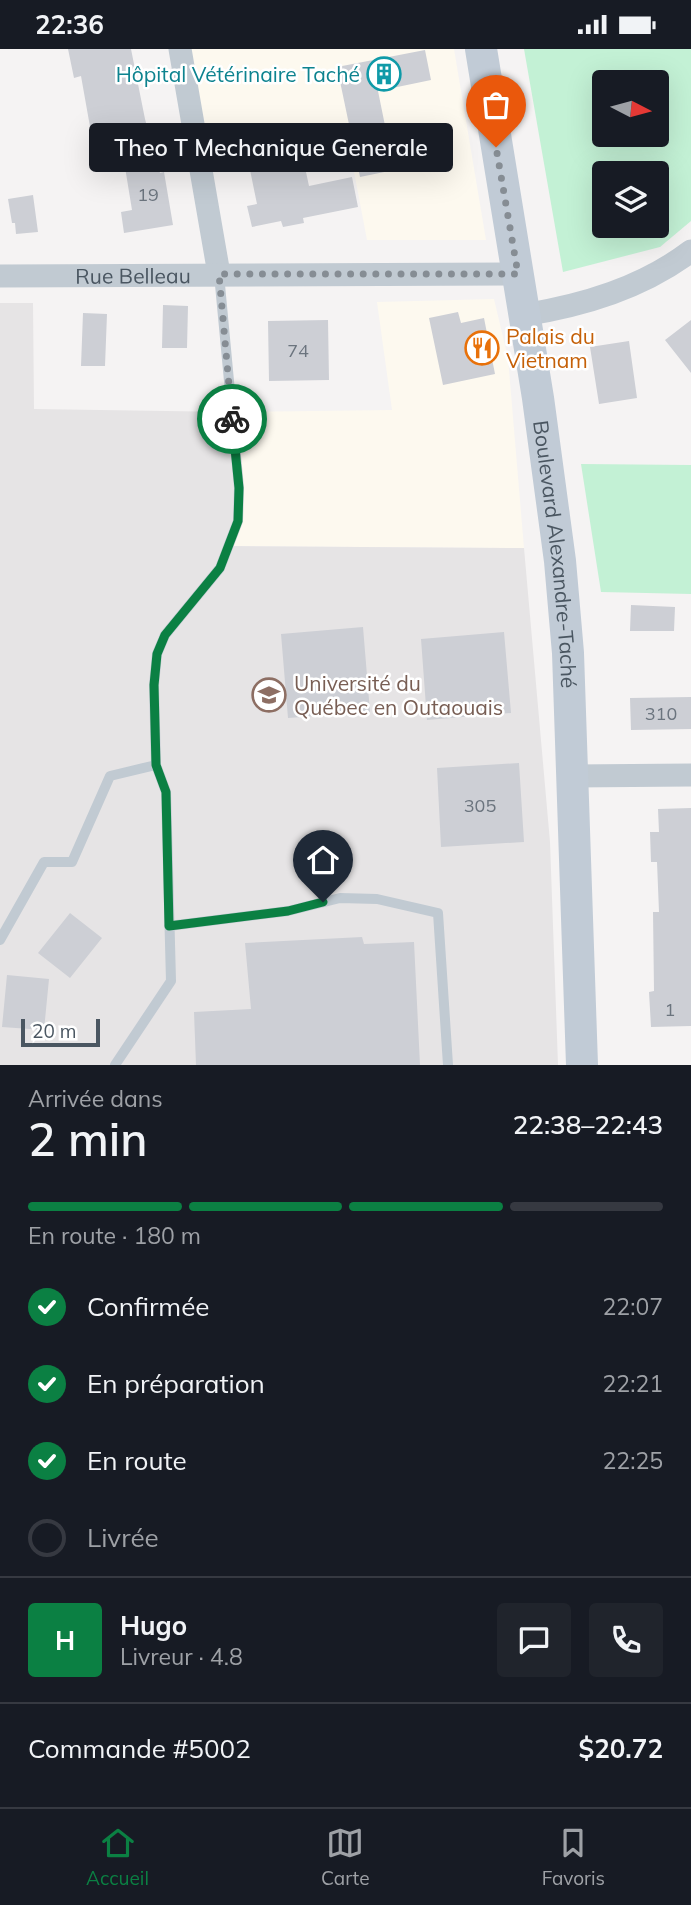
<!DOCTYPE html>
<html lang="fr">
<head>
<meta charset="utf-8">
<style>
  body { margin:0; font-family:Mulish,sans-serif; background:#20242c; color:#f1f3f6; height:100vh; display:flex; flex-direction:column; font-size:26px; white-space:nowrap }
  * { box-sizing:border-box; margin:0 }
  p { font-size:23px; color:#9ea1a6 }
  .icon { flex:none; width:38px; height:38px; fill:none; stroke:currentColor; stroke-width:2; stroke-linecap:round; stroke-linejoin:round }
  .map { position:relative; height:1016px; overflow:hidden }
  .panel { display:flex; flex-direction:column; background:#171b24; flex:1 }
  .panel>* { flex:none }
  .needle { width:46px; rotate:96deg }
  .tools { position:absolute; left:592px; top:21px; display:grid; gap:14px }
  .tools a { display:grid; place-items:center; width:77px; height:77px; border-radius:7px; background:#171b24; box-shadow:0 7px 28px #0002; font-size:35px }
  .scale { position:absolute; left:21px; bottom:18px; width:79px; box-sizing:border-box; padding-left:7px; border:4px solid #4a5661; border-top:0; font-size:19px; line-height:24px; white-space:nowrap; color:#4a5661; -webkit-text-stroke:5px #fff; paint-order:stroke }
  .pin { position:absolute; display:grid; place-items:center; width:60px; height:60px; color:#fff; margin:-72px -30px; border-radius:50% 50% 50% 0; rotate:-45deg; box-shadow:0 0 7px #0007 }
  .pin .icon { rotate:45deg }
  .courier { position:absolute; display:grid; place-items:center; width:70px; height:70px; margin:-35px; border:5px solid #0b8043; border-radius:50%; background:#fff; color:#222; box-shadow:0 2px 9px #0007 }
  .bubble { position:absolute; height:49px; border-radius:7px; background:#171b24; box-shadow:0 7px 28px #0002; font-size:23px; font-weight:600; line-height:49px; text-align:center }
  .summary em { font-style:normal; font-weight:600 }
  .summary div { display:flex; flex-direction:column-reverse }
  .summary { display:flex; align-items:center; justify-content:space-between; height:119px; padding:0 28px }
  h1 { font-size:46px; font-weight:600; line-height:52px }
  .bar { display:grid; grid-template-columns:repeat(4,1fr); gap:10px 7px; align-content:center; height:84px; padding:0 28px }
  .bar i { height:9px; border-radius:5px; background:#363941 }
  .bar .on { background:#0b8043 }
  .bar p { grid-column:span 4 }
  .line { display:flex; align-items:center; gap:18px; padding:0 28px; border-top:2px solid #363941 }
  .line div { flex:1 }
  .round { display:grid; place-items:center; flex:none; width:74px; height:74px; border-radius:7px; background:#20242c }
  ol { padding:0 28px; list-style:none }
  li { display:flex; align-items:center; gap:21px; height:77px }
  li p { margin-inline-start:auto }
  li .icon { padding:7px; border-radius:50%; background:#0b8043; color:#fff; stroke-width:4 }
  li:last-child { color:#9ea1a6 }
  li i { width:38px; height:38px; border:4px solid #363941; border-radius:50% }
  .status { display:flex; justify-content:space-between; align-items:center; height:49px; padding:0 35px; background:#171b24; direction:ltr }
  .status svg { height:19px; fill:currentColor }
  .dock { display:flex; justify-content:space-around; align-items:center; height:98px; border-top:2px solid #363941; background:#171b24; font-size:19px; color:#9ea1a6 }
  .dock a { display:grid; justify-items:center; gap:4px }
  .dock .on { color:#0b8043 }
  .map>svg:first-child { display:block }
</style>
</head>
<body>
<div class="status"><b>22:36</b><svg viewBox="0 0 49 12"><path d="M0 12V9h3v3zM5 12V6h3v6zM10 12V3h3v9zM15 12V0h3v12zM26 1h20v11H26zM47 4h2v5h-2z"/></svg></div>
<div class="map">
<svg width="691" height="1016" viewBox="0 0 691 1016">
  <rect width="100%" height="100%" fill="#f5f3f3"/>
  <path fill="#fdf9ef" d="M180,0H454L486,191H367L347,86L200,113Z
    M494,250L508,309L524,499L229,497L232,363L392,361L377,253Z"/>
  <path fill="#e6e4e5" d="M0,254H33L34,360L232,363L239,439L230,497L524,499L550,793L558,1016H0Z"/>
  <path fill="#c3f1d5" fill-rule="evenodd" d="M524,0H691V172L660,198L563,223ZM604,33H656V86H604ZM604,124H656V177H604Z
    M581,415L691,416V545L601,543Z"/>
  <path fill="#cdcfd5" d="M68,0H131L145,70L160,124L164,123L173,176L124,184L121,163L132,161L124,112L99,119L91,90L92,89L81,27L74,29Z
    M425,1L431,31L378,42L394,121L360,128L337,18Z
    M298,105V110L303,109L309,137L352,128L358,158L303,169L304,174L283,178L281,172L252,178L247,157L257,155L249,116Z
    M33,146L38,183L16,185L15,174H12L8,150Z
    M163,256L188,257L187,299H162Z
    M458,263L461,274L484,269L495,325L443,336L429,269Z
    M83,264L107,265L105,317H81Z
    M328,271L329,331L269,332L268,272Z
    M691,271V324L665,291Z
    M629,292L637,349L599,355L590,298Z
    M631,556L675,558L674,582H630Z
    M363,578L370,663L288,669L281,585Z
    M504,583L511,664L427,671L421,590Z
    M691,648V680L631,681L630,649Z
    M519,714L524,793L441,798L437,719Z
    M691,759V977L651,978L649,943L654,942L653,863H659L657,813H651L650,783H659L658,760Z
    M70,864L102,889L70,929L38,904Z
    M362,888L364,895L414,893L420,1016H196L194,963L251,960L245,894Z
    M7,926L49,930L44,981L2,978Z"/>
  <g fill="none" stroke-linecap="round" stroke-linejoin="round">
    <path stroke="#c1cad2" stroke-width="10" d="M169,877L288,862L340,849L377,850L438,864L448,1016
      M0,891L44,813H72L110,727L156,716
      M115,1016L171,932L166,743L156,716L154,636L157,605L165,586L220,519L238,472L239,439L219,225"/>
    <g stroke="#c1cad2" stroke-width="23">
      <path d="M180,0L219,225"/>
      <path id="s1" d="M0,227L518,225"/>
      <path d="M524,266C584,256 642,239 691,202"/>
      <path d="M573,727L691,726"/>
    </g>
    <path stroke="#c1cbd6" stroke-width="32" id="s2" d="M481,0L538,349L560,512L568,604L582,1016"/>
  </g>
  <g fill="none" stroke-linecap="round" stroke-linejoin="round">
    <path stroke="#868d94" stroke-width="7" stroke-dasharray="0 12.6" d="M232,370L219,225H518L496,98"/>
    <path stroke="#0b8043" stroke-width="9" d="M232,370L239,439L238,472L220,519L165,586L157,605L154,636L156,716L166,743L169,877L288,862L323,853"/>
  </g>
  <defs>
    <symbol id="building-ring" viewBox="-11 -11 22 22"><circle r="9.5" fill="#fff" stroke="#0f9aa8" stroke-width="1.5"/><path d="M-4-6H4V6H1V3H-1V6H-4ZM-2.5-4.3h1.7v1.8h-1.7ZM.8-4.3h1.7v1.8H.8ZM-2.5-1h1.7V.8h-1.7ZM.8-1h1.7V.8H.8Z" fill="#0f9aa8"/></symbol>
    <symbol id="restaurant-ring" viewBox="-11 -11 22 22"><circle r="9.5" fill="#fff" stroke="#e8710a" stroke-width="1.5"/><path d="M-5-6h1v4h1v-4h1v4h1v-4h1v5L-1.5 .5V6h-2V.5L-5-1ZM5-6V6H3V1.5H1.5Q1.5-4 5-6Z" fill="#e8710a"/></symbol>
    <symbol id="university-ring" viewBox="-11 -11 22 22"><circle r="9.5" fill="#fff" stroke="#8d6e63" stroke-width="1.5"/><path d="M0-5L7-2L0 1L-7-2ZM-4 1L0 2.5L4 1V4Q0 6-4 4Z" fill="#8d6e63"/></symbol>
  </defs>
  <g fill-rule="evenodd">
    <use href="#building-ring" x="365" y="6" width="38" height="38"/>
    <use href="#restaurant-ring" x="463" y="280" width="38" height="38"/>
    <use href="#university-ring" x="250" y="627" width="38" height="38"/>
  </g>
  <g text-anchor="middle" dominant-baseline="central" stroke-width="5" stroke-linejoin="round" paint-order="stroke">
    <g font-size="18" fill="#6b747e">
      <text x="148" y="145">19</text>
      <text x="298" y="301">74</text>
      <text x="661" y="664">310</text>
      <text x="480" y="756">305</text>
      <text x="670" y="960">1</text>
    </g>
    <g font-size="21" fill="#0d838f" stroke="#fff" text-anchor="end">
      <text x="360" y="25">Hôpital Vétérinaire Taché</text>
    </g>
    <g font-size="21" fill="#4a5661" stroke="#fff">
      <text stroke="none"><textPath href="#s1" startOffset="133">Rue Belleau</textPath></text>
      <text stroke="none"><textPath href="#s2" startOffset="511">Boulevard Alexandre-Taché</textPath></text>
    </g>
    <g font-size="21" fill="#c56008" stroke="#fff" text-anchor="start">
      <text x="506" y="287">Palais du<tspan x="506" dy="24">Vietnam</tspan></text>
    </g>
    <g font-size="21" fill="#785e54" stroke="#fff" text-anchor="start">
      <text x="294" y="634">Université du<tspan x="294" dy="24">Québec en Outaouais</tspan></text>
    </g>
  </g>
</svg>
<div class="tools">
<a><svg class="needle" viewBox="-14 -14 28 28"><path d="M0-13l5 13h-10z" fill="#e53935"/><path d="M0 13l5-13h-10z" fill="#9ea1a6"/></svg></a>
<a><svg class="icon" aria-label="layers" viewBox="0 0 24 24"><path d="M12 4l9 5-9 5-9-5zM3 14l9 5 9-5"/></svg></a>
</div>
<div class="scale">20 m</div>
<div class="pin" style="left:496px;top:98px;background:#ea580c"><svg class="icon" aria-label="bag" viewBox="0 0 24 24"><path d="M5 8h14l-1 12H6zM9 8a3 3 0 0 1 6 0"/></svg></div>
<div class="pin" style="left:323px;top:853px;background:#1f2937"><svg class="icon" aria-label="home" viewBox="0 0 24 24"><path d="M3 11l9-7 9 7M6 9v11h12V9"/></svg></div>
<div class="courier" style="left:232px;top:370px"><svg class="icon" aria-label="bike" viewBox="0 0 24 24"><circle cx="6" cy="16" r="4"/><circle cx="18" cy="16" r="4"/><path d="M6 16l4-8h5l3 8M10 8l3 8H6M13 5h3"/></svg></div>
<div class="bubble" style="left:89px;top:74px;width:364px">Theo T Mechanique Generale</div>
</div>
<section class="panel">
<div class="summary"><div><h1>2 min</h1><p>Arrivée dans</p></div><em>22:38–22:43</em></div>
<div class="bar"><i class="on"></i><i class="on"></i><i class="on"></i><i></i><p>En route · 180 m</p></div>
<ol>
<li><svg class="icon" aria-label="check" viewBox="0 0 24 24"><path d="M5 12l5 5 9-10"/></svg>Confirmée<p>22:07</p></li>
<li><svg class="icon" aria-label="check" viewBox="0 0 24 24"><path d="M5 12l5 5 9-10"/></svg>En préparation<p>22:21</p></li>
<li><svg class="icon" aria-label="check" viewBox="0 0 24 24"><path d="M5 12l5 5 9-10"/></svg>En route<p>22:25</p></li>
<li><i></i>Livrée</li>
</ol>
<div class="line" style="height:126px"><b class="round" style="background:#0b8043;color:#fff">H</b><div><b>Hugo</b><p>Livreur · 4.8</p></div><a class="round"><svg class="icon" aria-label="chat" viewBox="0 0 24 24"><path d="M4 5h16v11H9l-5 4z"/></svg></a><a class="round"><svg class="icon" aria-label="phone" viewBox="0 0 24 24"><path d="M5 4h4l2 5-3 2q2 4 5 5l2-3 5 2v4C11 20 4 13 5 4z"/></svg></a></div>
<div class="line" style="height:91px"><div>Commande #5002</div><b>$20.72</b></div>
</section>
<nav class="dock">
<a class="on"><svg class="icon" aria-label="home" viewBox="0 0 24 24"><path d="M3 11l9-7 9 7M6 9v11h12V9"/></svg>Accueil</a>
<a><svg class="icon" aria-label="map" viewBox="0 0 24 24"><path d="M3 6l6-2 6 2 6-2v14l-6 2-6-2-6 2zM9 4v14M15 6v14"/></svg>Carte</a>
<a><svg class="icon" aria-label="saved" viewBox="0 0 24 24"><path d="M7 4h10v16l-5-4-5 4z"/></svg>Favoris</a>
</nav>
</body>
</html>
